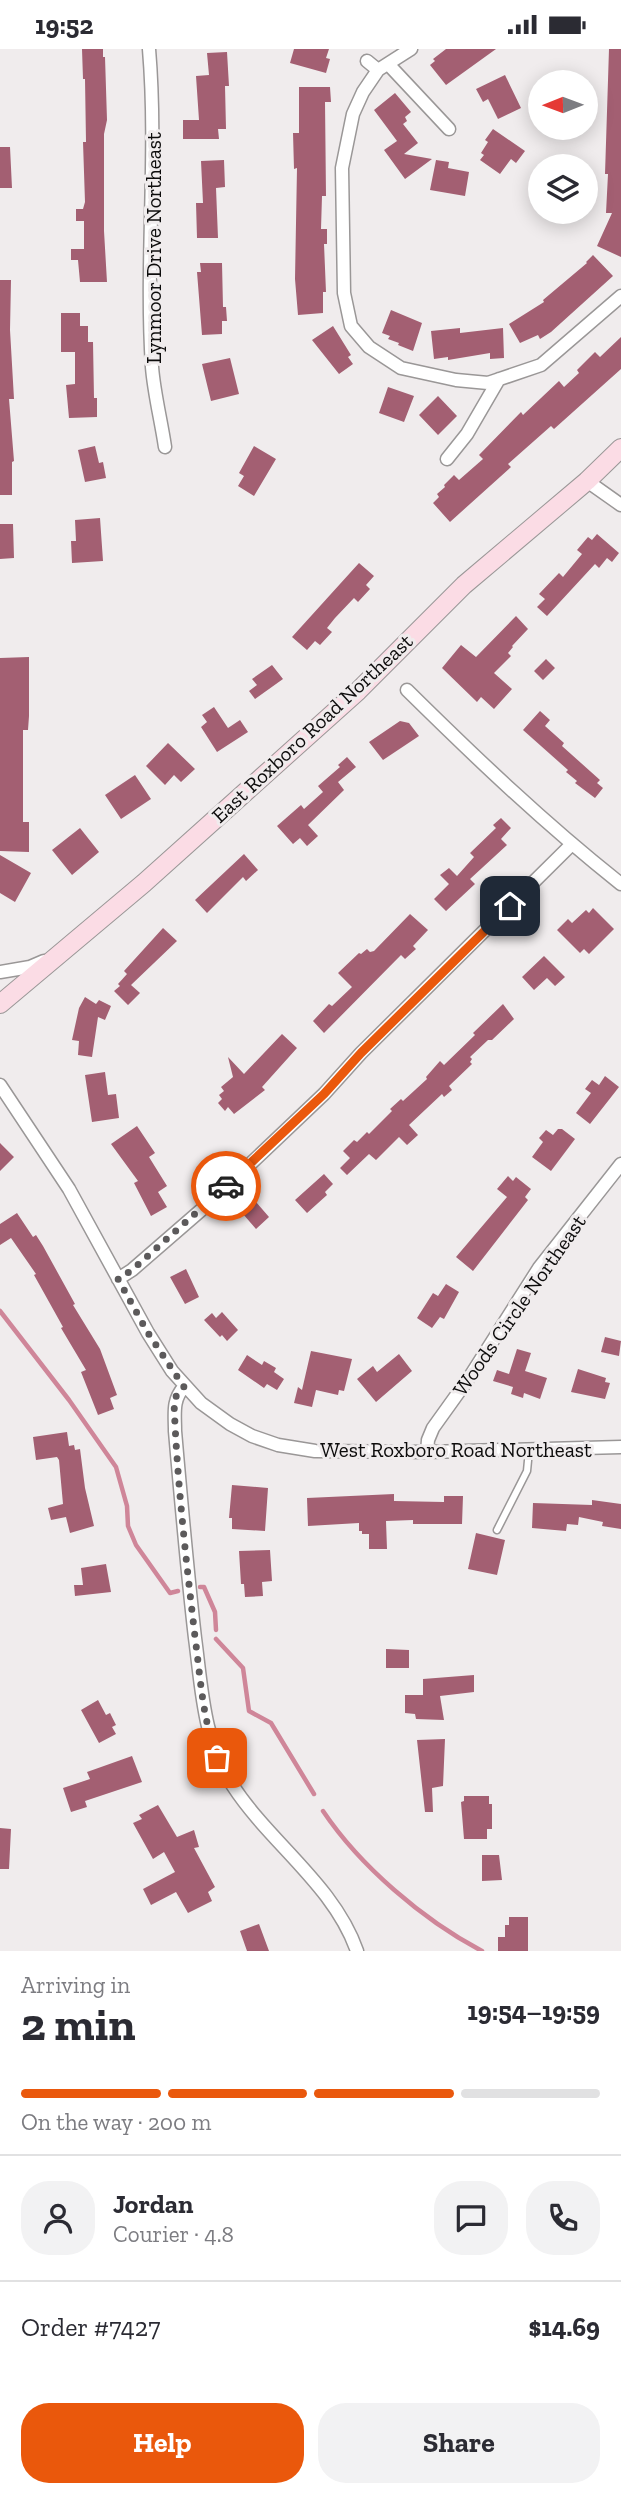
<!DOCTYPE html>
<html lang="en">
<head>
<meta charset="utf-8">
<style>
  body { margin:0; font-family:"Zilla Slab",serif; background:#f2f2f3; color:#2b2b33; height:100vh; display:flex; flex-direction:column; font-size:26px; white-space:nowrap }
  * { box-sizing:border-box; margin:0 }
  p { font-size:23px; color:#7c7c81 }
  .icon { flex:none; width:38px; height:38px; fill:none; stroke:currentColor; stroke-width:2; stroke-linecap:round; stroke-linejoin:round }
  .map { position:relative; height:1902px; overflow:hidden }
  .side { display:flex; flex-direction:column; background:#fff; flex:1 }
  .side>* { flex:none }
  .needle { width:46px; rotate:269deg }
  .controls { position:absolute; left:528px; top:21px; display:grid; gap:14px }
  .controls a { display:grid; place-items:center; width:70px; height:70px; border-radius:50%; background:#fff; box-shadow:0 4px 18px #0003; font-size:35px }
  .pin { position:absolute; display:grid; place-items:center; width:60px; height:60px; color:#fff; margin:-30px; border-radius:14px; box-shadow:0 4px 10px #0006 }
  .courier { position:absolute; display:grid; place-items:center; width:70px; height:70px; margin:-35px; border:5px solid #ea580c; border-radius:50%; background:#fff; color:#222; box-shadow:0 2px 9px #0007 }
  .headline em { font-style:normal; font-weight:800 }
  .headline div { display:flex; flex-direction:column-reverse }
  .headline { display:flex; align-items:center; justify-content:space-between; height:119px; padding:0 21px }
  h1 { font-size:46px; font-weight:800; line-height:52px }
  .bar { display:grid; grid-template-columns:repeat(4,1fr); gap:10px 7px; align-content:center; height:84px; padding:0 21px }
  .bar i { height:9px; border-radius:5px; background:#e1e1e2 }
  .bar .selected { background:#ea580c }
  .bar p { grid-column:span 4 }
  .line { display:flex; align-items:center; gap:18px; padding:0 21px; border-top:2px solid #e1e1e2 }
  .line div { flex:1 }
  .round { display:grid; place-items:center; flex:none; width:74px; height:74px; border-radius:28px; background:#f2f2f3 }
  .action { display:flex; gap:14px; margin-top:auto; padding:14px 21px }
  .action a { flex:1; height:80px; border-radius:28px; background:#ea580c; color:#fff; font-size:28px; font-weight:800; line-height:80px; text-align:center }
  .action a+a { background:#f2f2f3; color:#2b2b33 }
  .status { display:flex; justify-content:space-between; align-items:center; height:49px; padding:0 35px; background:#fff; direction:ltr }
  .status svg { height:19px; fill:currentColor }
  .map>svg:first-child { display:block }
</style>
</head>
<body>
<div class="status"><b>19:52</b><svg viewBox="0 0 49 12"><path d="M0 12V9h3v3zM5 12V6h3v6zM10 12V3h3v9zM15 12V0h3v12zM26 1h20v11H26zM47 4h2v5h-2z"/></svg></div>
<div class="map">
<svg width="621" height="1902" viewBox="0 0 621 1902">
  <rect width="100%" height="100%" fill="#f0eced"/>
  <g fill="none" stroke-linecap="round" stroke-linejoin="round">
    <path stroke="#cf8699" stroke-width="4.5" d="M0,1262L69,1351L116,1418L127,1457L128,1477L136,1496L170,1544L178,1542
      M200,1538H204L215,1563L216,1581
      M216,1590L243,1619L249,1662L271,1674L314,1745
      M323,1762C360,1817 423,1871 482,1902"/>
  </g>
  <path fill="#a35f72" d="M82,0H103V8H105L107,71L104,85V182L107,233H80L78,211H71V200H84V172H76V160H83L85,153L83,93H86L85,30H83Z
    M294,0H329L326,9L330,10L326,24L290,14Z
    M446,0H496L446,36L430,16L435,12L433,10Z
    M609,0H621V208L597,197L612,164H606L608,125H605Z
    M227,3L229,37H225L226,80H218L219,90H183V71H199L196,27L209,26L207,4Z
    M505,26L521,59L498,70L488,50L483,53L476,40Z
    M299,38H330L331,53H325L326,147H322L321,180H327V195H324L326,243H323V264L298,266L295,230L297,119L294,120L293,84H299Z
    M395,44L411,63L405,68L407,72L403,75L418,94L404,105L432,110L405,130L384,101L397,92L374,61Z
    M493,80L525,102L516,114L511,110L500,125L480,111L484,106L481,104L488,93L485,91Z
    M0,98H10L12,139H0Z
    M224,111L225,138L216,139L218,189H197L196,154H203L201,112Z
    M436,111L449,113L448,119L469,123L465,147L430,141Z
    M593,206L613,227L551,283L540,290L538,286L520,294L509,275L544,253L543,251L587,214L586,213Z
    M200,214H222L223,258H226L227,272H222V285L202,286L197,223H201Z
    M0,231H11L10,281L14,350H9L14,412L12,413V446H0Z
    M391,261L422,274L413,302L398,296L399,294L388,290L390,287L382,284Z
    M61,264H80V277H88V293H93L94,349H97V368L69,369L66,336L75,335V303H61Z
    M333,277L351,306L348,308L353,315L339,325L312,291Z
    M460,279V284L503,279L504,309L490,310V304L448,311V308L434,310L431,282Z
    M621,288V320L554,380L551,377L508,415L511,418L450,473L433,454L439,448L437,445L445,438L444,436L454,426L459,431L483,410L479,406L521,363L523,366L559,332L564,338L579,324L577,321L595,303L600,308Z
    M230,309L239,345L211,352L202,315Z
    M388,338L414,347L404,373L379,364Z
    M438,347L457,367L438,386L419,366Z
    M95,397L99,414L103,413L106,429L85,433L78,401Z
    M254,397L276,410L254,447L238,437L244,427L239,424Z
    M100,469L103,512L72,514L71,492H76L75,471Z
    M0,475H13L14,509L0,510Z
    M597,485L619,504L612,513L607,509L599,519L595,515L547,567L537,558L545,550L539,545L559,524L563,528L582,505L577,501L588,488L592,491Z
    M359,514L374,527L366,536L370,540L358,553L354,549L335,569L327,579L332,583L320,596L315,592L307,601L292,588Z
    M516,567L528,580L512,597L513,598L508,604L511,607L494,624L512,640L494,660L481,648L477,653L442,619L461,596L476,608Z
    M29,608V667L28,681H23V773H29V803L0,802V609Z
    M546,610L555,619L543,631L534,622Z
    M272,616L283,630L255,650L249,642L257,636L252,630Z
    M214,658L228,679L240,671L248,683L217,703L201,678L207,673L202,666Z
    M540,662L550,671L545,677L564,694L562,697L600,731L597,734L603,739L595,749L575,734L577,732L566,723L568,721L523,681Z
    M400,672L409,674L419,687L383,711L369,693Z
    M168,694L195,720L181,733L174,726L165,736L146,717Z
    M347,708L356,718L338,733L344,741L308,776L318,787L307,797L300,789L293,795L277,777L301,756L304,760L323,743L318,737L340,718L338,716Z
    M135,726L151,750L121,770L105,746Z
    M501,769L511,779L501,790L507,796L470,830L475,835L446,862L434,850L449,835L440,826L449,819L457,827L474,808L470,804L496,779L493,776Z
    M80,779L99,803L72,826L52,801Z
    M244,805L258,821L246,832L243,828L207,864L195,851Z
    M0,806L31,824L15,853L0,844Z
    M593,859L614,880L589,905L584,900L580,904L557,881L568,870L572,874L586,861L589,864Z
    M410,865L428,881L413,897L416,900L405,910L401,906L324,984L313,972L329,955L332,957L352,938L338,924L359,904L361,905L367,900L370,903L374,902Z
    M163,879L177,892L131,936L140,944L128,956L114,942L120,937L118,935L127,925L124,922Z
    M544,907L565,928L555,937L547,929L534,941L522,928Z
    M85,948L96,955L99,951L111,957L105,971L98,968L92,1008L78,1006L79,992L72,991L79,959Z
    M503,955L514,970L492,991H488L470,1008L472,1010L470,1013L472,1015L449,1037L452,1041L444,1048L442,1045L409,1076L418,1086L407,1096L399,1088L376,1111L369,1105L347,1126L340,1119L350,1109L343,1102L354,1091L357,1093L367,1083L369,1085L392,1062L390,1060L401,1050L403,1052L427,1030L426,1028L440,1012L444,1016L475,986L473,984Z
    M282,985L297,999L262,1038L265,1041L234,1065L228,1058L225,1062L218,1054L222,1050L219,1046L224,1042L221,1038L233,1028L228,1008L244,1025Z
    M105,1023L108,1046L116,1045L119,1069L92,1073L85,1026Z
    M605,1027L619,1038L590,1075L576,1064L591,1044L585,1040L592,1031L599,1036Z
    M137,1077L155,1104L149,1108L167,1137L158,1143L167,1158L151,1167L134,1134L138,1132L111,1095Z
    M558,1080H562L575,1090L551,1122L532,1108L543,1093L539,1089L546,1081L553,1086Z
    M0,1094L14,1108L0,1122Z
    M324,1125L333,1135L325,1143L327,1146L307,1164L295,1151Z
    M508,1127L513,1132L516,1128L531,1140L525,1148L528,1151L473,1222L456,1208L507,1148L497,1140Z
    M256,1153L269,1168L256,1180L243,1165Z
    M17,1164L33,1188L36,1186L43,1197L75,1255L73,1256L100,1300L117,1346L110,1349L114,1360L98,1366L81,1323L86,1321L61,1279L63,1278L34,1226L36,1225L11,1189L0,1196V1175Z
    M186,1220L199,1248L185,1255L170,1228Z
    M446,1235L459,1243L444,1270L440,1268L432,1279L417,1269L433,1244L438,1247Z
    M222,1263L238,1281L227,1292L222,1286L220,1288L204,1271L212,1264L216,1269Z
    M605,1288L621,1292L619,1307L601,1303Z
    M517,1300L531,1304L525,1322L547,1329L540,1350L524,1344L523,1349L511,1345L513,1338L493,1332L497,1321L509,1325Z
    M311,1302L352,1310L344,1342L339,1341L338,1346L316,1341L312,1358L294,1354L298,1338L302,1341Z
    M399,1305L412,1322L376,1353L357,1330L373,1317L377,1323Z
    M247,1306L262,1316L264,1312L276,1319L274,1323L284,1330L277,1341L267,1335L264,1339L238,1321Z
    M578,1320L606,1329L605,1333L610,1334L605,1350L571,1343Z
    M67,1383L69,1397L74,1396L75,1401L80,1400L85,1439L94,1477L70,1484L66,1468L51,1471L48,1459L63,1455L59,1411L57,1408L36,1411L33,1388Z
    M232,1436L268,1439L265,1482L232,1480V1469H229Z
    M394,1445V1452L444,1453V1447H463L462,1475H413V1471L386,1472L387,1500H369V1485H362V1482H359V1474L308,1477L307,1449Z
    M592,1451L621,1455V1480L602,1477L603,1473L579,1468L578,1476L567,1475L566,1482L532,1479L533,1454L592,1456Z
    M476,1484L505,1491L497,1526L468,1520Z
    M270,1501L272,1532L262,1533L263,1547L245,1548L244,1535H241L239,1502Z
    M106,1515L111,1543L75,1547L74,1536H83L81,1519Z
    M386,1600L409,1601V1619H386Z
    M474,1626V1643L440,1647L444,1671L416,1670L415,1665L405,1664V1646H423V1630Z
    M98,1651L106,1666L110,1664L116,1676L112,1678L116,1685L99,1694L81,1661Z
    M445,1690L443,1737L432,1739L433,1763H425L417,1691Z
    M132,1707L142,1733L85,1752L87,1758L71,1763L63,1739L90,1730L87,1723Z
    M464,1747H489V1755H492V1780H487V1790H464L461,1753L464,1752Z
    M158,1756L177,1788L194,1781L199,1798L194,1799L215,1838L208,1843L212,1852L188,1864L176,1843L151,1856L143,1840L175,1823L164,1803L153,1810L133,1774L142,1770L139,1766Z
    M0,1779L11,1780L9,1820H0Z
    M482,1806H499L502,1831L482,1832Z
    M509,1868H528V1902H498V1888H505V1876H509Z
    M259,1875L269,1902H247L240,1882Z"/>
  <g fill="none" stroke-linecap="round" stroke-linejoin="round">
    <defs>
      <path id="lane" d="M497,1481L527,1422L529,1401"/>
      <path id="street" d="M149,0C158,106 145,212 152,318C154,344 161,371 165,398
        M411,0L378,21L363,43L353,65L342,119L344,244L351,277L369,298L401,319L456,331L488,334L541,316L621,247
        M367,12L378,21
        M389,16L449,80
        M447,410L467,385L499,330
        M587,432L621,456
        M407,641C476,709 545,775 621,835
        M0,923L30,918L44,912
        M0,1036L69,1140L148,1284L172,1322L201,1354L230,1375L252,1387L278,1396L315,1402L427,1403L621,1398
        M118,1230L132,1221L207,1156L324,1045L361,1004L571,796
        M184,1338C172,1351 175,1365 175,1382C181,1451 187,1520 195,1589C202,1641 203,1691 233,1737C270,1794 334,1836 357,1902
        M427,1403L428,1391L433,1379L471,1326L539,1219L621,1115"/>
      <path id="secondary" d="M0,955L144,834L358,642L464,536L587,432L621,399"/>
    </defs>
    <use href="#lane" stroke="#9a9797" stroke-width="9"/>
    <use href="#street" stroke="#9a9797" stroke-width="15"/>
    <use href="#secondary" stroke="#9a9797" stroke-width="20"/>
    <use href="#lane" stroke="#fff" stroke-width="6"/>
    <use href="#street" stroke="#fff" stroke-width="12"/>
    <use href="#secondary" stroke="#fbdce5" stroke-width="18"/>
  </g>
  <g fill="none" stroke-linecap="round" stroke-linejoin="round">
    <path stroke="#5c5a5b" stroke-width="7" stroke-dasharray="0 12.6" d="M217,1709C202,1666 201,1633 195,1588C186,1510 177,1432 174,1353L177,1345L184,1338L148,1284L118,1230L132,1221L226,1137"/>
    <path stroke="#ea580c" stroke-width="9" d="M226,1137L324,1045L361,1004L510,857"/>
  </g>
  <g text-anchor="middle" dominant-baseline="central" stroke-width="6" stroke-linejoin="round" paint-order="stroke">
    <g font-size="21" fill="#0d0c0c" stroke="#f0eced">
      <text transform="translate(153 199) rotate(-90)">Lynmoor Drive Northeast</text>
      <text transform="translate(312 679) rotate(-43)">East Roxboro Road Northeast</text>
      <text transform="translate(519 1256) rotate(-55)">Woods Circle Northeast</text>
      <text x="456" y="1400">West Roxboro Road Northeast</text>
    </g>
  </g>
</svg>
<div class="controls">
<a><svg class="needle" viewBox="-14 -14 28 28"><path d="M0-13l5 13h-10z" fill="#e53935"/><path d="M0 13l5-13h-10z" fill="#7c7c81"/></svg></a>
<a><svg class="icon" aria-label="layers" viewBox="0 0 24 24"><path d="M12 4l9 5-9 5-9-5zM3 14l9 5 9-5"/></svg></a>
</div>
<div class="pin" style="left:217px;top:1709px;background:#ea580c"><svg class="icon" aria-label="bag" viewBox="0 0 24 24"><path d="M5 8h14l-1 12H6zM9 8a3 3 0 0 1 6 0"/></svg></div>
<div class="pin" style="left:510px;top:857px;background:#1f2937"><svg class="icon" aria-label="home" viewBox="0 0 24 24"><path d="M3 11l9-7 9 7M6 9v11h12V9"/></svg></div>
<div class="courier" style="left:226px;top:1137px"><svg class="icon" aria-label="car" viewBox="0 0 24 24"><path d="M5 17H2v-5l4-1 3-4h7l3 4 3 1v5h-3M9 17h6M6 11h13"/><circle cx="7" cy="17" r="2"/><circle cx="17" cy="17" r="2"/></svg></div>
</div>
<section class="side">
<div class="headline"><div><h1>2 min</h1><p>Arriving in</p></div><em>19:54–19:59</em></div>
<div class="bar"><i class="selected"></i><i class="selected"></i><i class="selected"></i><i></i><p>On the way · 200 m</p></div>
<div class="line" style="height:126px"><a class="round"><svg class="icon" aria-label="person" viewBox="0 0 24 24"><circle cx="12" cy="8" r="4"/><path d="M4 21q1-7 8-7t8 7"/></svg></a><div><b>Jordan</b><p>Courier · 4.8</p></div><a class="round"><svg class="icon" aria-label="chat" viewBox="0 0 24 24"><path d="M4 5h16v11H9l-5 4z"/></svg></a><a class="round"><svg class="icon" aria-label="phone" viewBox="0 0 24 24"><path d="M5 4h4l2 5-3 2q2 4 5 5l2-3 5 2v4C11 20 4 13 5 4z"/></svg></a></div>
<div class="line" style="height:91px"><div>Order #7427</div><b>$14.69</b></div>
<div class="action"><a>Help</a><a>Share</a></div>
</section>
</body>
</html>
